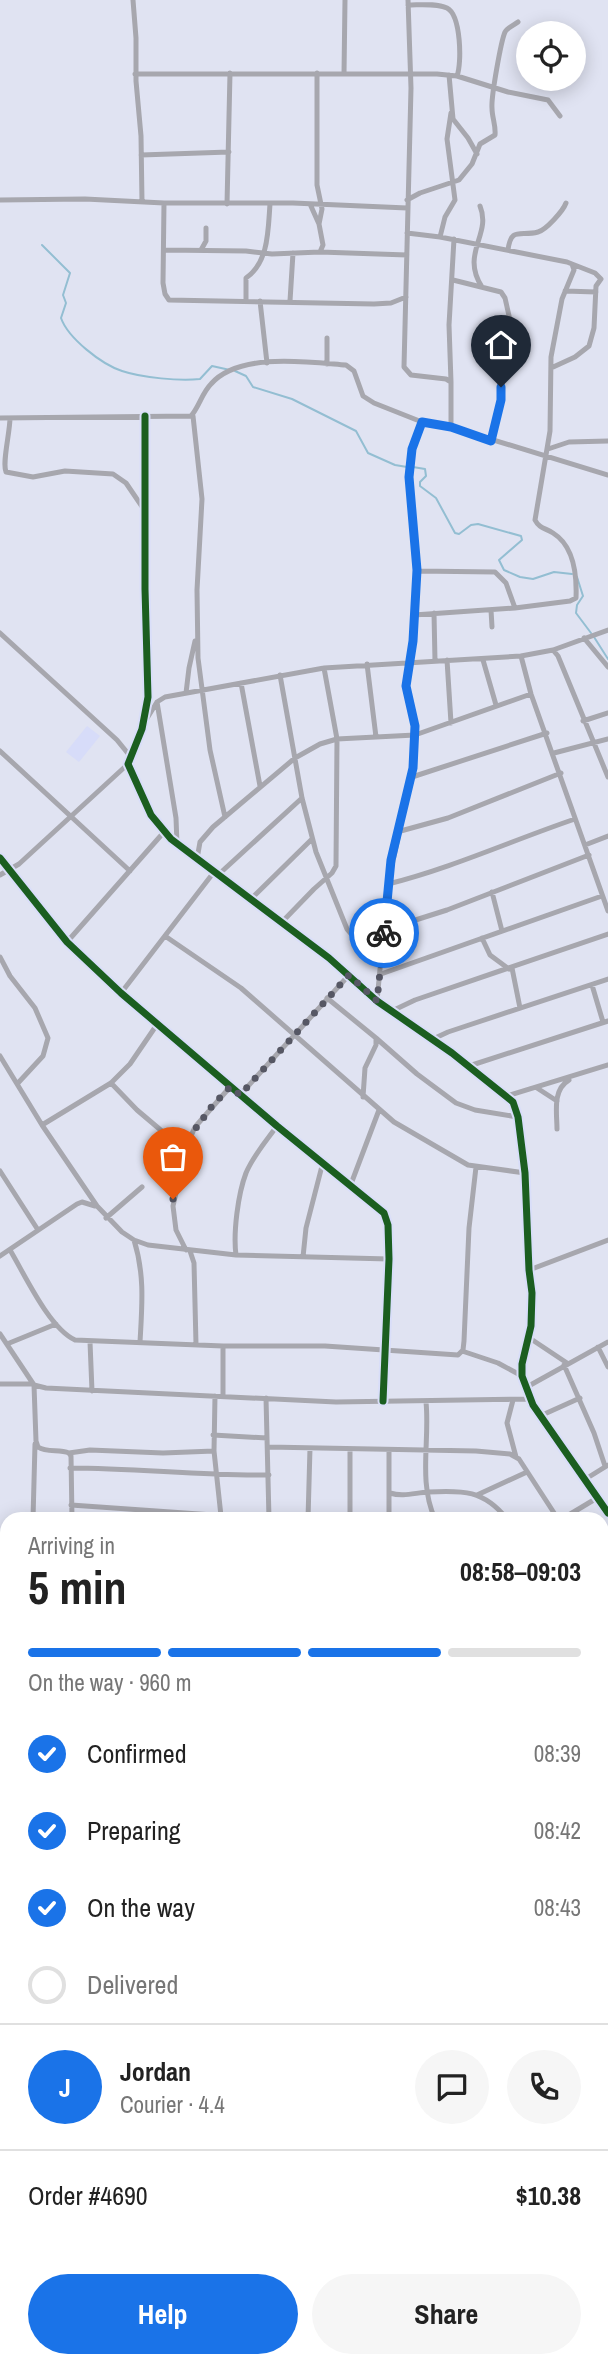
<!DOCTYPE html>
<html lang="en">
<head>
<meta charset="utf-8">
<style>
  body { margin:0; font-family:"Archivo Narrow",sans-serif; background:#f6f6f6; color:#222; height:100vh; display:flex; flex-direction:column; font-size:26px; white-space:nowrap }
  * { box-sizing:border-box; margin:0 }
  p { font-size:23px; color:#767676 }
  .icon { flex:none; width:38px; height:38px; fill:none; stroke:currentColor; stroke-width:2; stroke-linecap:round; stroke-linejoin:round }
  .map { position:relative; flex:1; overflow:hidden }
  .drawer { position:absolute; left:0px; top:1512px; width:609px; height:856px; display:flex; flex-direction:column; background:#fff; border-radius:21px 21px 0 0; box-shadow:0 4px 18px #0003 }
  .drawer>* { flex:none }
  .controls { position:absolute; left:516px; top:21px; display:grid; gap:14px }
  .controls a { display:grid; place-items:center; width:70px; height:70px; border-radius:50%; background:#fff; box-shadow:0 4px 18px #0003; font-size:35px }
  .pin { position:absolute; display:grid; place-items:center; width:60px; height:60px; color:#fff; margin:-72px -30px; border-radius:50% 50% 50% 0; rotate:-45deg; box-shadow:0 0 7px #0007 }
  .pin .icon { rotate:45deg }
  .courier { position:absolute; display:grid; place-items:center; width:70px; height:70px; margin:-35px; border:5px solid #1a73e8; border-radius:50%; background:#fff; color:#222; box-shadow:0 2px 9px #0007 }
  .overview em { font-style:normal; font-weight:800 }
  .overview div { display:flex; flex-direction:column-reverse }
  .overview { display:flex; align-items:center; justify-content:space-between; height:119px; padding:0 28px }
  h1 { font-size:46px; font-weight:800; line-height:52px }
  .bar { display:grid; grid-template-columns:repeat(4,1fr); gap:10px 7px; align-content:center; height:84px; padding:0 28px }
  .bar i { height:9px; border-radius:5px; background:#e0e0e0 }
  .bar .on { background:#1a73e8 }
  .bar p { grid-column:span 4 }
  .line { display:flex; align-items:center; gap:18px; padding:0 28px; border-top:2px solid #e0e0e0 }
  .line div { flex:1 }
  .round { display:grid; place-items:center; flex:none; width:74px; height:74px; border-radius:37px; background:#f6f6f6 }
  ol { padding:0 28px; list-style:none }
  li { display:flex; align-items:center; gap:21px; height:77px }
  li p { margin-inline-start:auto }
  li .icon { padding:7px; border-radius:50%; background:#1a73e8; color:#fff; stroke-width:4 }
  li:last-child { color:#767676 }
  li i { width:38px; height:38px; border:4px solid #e0e0e0; border-radius:50% }
  .cta { display:flex; gap:14px; margin-top:auto; padding:14px 28px }
  .cta a { flex:1; height:80px; border-radius:42px; background:#1a73e8; color:#fff; font-size:28px; font-weight:800; line-height:80px; text-align:center }
  .cta a+a { background:#f6f6f6; color:#222 }
  .map>svg:first-child { display:block }
</style>
</head>
<body>
<div class="map">
<svg width="608" height="2367" viewBox="0 0 608 2367">
  <rect width="100%" height="100%" fill="#e0e3f2"/>
  <path fill="#d7dcf9" d="M87,726L100,736L79,762L66,752Z"/>
  <g fill="none" stroke-linecap="round" stroke-linejoin="round">
    <path stroke="#93bed2" stroke-width="2" d="M42,245L70,273L63,295L66,303L61,318C68,338 101,364 122,371C143,378 179,381 200,379L212,366L230,370
      M235,371L246,376L253,387L292,399L356,431L368,453L395,465L407,467
      M413,467L425,469L426,476L420,482V486L436,498L455,533L459,534L471,525L478,524L521,536L522,540L499,560L504,570L520,577L533,579L554,572L572,574
      M577,577L583,596L577,605L576,613L591,633
      M594,637L608,659"/>
    <path stroke="#a7a7ae" stroke-width="5" d="M133,0L136,38V81L141,136L142,202
      M408,0L411,88L404,367L411,375L446,379L451,382V427
      M408,5C420,5 436,3 447,8C461,15 462,63 457,76
      M317,73V185L322,209L319,224L323,245L320,252
      M135,74H437L457,76L508,92L548,100L560,116
      M344,74L345,0
      M449,75L453,119L468,138L477,154
      M141,155L229,152
      M0,200L85,199L164,203H293L407,208
      M407,200L420,193L459,180L472,164L480,144L495,135C496,125 492,118 492,108C491,97 501,41 505,32C507,28 514,25 518,22
      M164,203L163,283L165,294L169,300L374,304L391,303L406,297
      M227,204L230,73
      M310,204L319,224
      M480,206C492,235 460,253 482,287
      M407,233L440,237L567,262L572,264L574,270L562,299L551,357L550,431L535,520C539,528 545,528 553,533C574,546 577,574 576,598L570,601L515,608L414,615
      M440,237L445,217L455,200L447,139L451,113
      M165,250L246,251L272,254L320,252L407,255
      M201,250L206,241V228
      M508,250C511,226 521,237 538,232C546,230 563,211 566,203
      M453,280L501,292L505,298L514,338L502,381L501,400L491,441
      M565,291L596,292
      M246,301V278C269,262 268,230 270,204
      M260,301L267,363
      M290,301L293,253
      M327,364V338
      M551,368L575,357L589,346L594,328L596,286L601,279L595,273L572,264
      M451,382L449,325L454,239
      M145,416V589L148,697L142,729L128,764L151,815L171,839L329,958L377,1001L452,1053L513,1102L518,1117L525,1173L529,1270L532,1293L531,1326L522,1364V1376L533,1405L608,1513
      M193,416L202,499L197,590L198,658L210,750L225,817
      M0,418L191,416C199,407 202,393 211,384C239,352 308,362 346,365L354,371L363,396L374,403L422,422L451,427L608,475
      M10,418C10,432 2,463 6,472L33,477L65,471L113,474L126,483L145,511
      M548,449L569,442L608,441
      M417,571L495,572L506,583L515,608
      M491,610L492,627
      M434,613L435,661
      M0,633L117,740L130,756
      M584,638L608,667
      M553,650L608,630
      M521,656L553,650L558,656L608,777
      M447,660L451,723
      M483,660L496,705
      M367,664L376,737
      M280,675L302,798L316,852L347,929L360,944L383,957
      M241,683L260,786
      M186,693L189,668L195,641
      M157,702L176,818L177,844
      M146,720L157,702L165,697L324,668L521,656L531,694L608,911
      M583,721L608,713
      M0,751L130,871
      M554,753L608,739
      M412,777L547,733
      M397,832L448,818L561,773
      M585,845L608,836
      M0,858L67,942L121,993L277,1126L384,1213L388,1225L389,1259L383,1401
      M197,859L200,842L213,827L295,758L320,744L337,739L415,735L531,694
      M0,875L19,864L128,764
      M218,875L302,798
      M388,884C452,868 513,840 575,819
      M492,892L502,931
      M250,900L311,840
      M281,923L314,889L332,873L336,866L337,739L324,668
      M384,930L447,910L589,855
      M165,936L241,988L394,1122L468,1165L525,1173
      M482,938L490,955L509,969
      M67,942L164,832
      M0,957L10,976L35,1008L48,1038L43,1056L18,1083
      M512,968L520,1008
      M381,974L602,896
      M592,985L603,1022
      M121,993L214,872
      M327,998L376,1038L417,1074L456,1103L475,1110L518,1117
      M377,1001L388,884L413,768L415,726L406,686L413,641L417,571L409,477L412,449L422,422
      M394,1010L415,1000L608,934
      M433,1039L448,1032L608,979
      M0,1056L42,1125L97,1206L122,1232L134,1240L148,1245L236,1255L389,1259
      M469,1066L608,1021
      M111,1083L137,1110L176,1143L184,1158
      M537,1088L557,1101
      M240,1095L349,975
      M507,1096L608,1065
      M363,1097L365,1068L376,1045V1038
      M42,1125L111,1083L130,1064L158,1023
      M557,1129C557,1113 552,1090 569,1080
      M0,1171L38,1230
      M351,1184L379,1110
      M106,1218L142,1187
      M134,1240C145,1275 142,1306 140,1342
      M10,1250C25,1275 49,1328 75,1340L223,1346H325L458,1355L463,1350L464,1341L469,1228L476,1167
      M186,1250L176,1230L173,1206L187,1145L195,1127L230,1087
      M190,1251L194,1263L196,1344
      M236,1255C233,1233 238,1194 246,1173C253,1156 266,1141 277,1126
      M0,1256L77,1204L82,1202L95,1206
      M303,1257L306,1228L323,1162
      M529,1270L608,1240
      M0,1334L34,1385L46,1388L336,1402L530,1399
      M528,1337L567,1363
      M90,1342L92,1391
      M7,1344L56,1324
      M598,1347L608,1367
      M462,1351L498,1363L522,1376
      M564,1365L594,1433L605,1466
      M0,1384H33
      M34,1385L36,1441L38,1447C47,1453 59,1449 69,1453L71,1456L72,1519
      M525,1388L608,1342
      M215,1396L214,1451L221,1516
      M223,1396V1346
      M513,1400L507,1423L516,1457
      M426,1402C430,1440 418,1482 435,1519
      M540,1416L580,1398
      M213,1435L267,1438
      M268,1447L476,1451L510,1454L519,1459L558,1519
      M350,1449V1519
      M389,1451V1519
      M69,1453L90,1450L163,1453L214,1451
      M70,1468C137,1468 202,1476 269,1475
      M584,1480L608,1465
      M390,1493C403,1497 414,1493 428,1492C463,1490 484,1490 507,1519
      M477,1495L527,1472
      M71,1505L269,1519L266,1398
      M33,1519L35,1444
      M308,1519L310,1448
      M562,1519L597,1498
      M602,1587L608,1595
      M602,1660L608,1668
      M0,1665L7,1717
      M602,1764L608,1777
      M602,1851L608,1854
      M0,1894H7
      M602,1906H608
      M602,1962L608,1961
      M2,2009L7,1938
      M602,2022H608
      M0,2057H7
      M602,2067H608
      M602,2142H608
      M0,2169H7
      M602,2188L608,2187
      M0,2221L7,2222
      M602,2234L608,2235
      M602,2276H608
      M602,2305L608,2306
      M0,2321L7,2296
      M0,2337L7,2342
      M602,2344L608,2346
      M280,2361V2367
      M155,2365L220,2366
      M26,2367L30,2361
      M96,2367L98,2361
      M506,2367V2361
      M554,2367V2361"/>
    <defs>
      <path id="cycleway" d="M145,416V589L148,697L142,729L128,764L151,815L171,839L329,958L377,1001L452,1053L513,1102L518,1117L525,1173L529,1270L532,1293L531,1326L522,1364V1376L533,1405L608,1513
        M0,858L67,942L121,993L277,1126L384,1213L388,1225L389,1259L383,1401"/>
    </defs>
    <use href="#cycleway" stroke="#d9def9" stroke-width="11"/>
    <use href="#cycleway" stroke="#1b5e20" stroke-width="7"/>
  </g>
  <g fill="none" stroke-linecap="round" stroke-linejoin="round">
    <path stroke="#565764" stroke-width="7" stroke-dasharray="0 12.6" d="M173,1199L191,1135L212,1106L230,1087L240,1095L349,975L377,1001L384,933"/>
    <path stroke="#1a73e8" stroke-width="9" d="M384,933L391,860L413,768L415,726L406,686L413,641L417,570L409,477L412,449L422,422L451,427L491,441L501,400V387"/>
  </g>
</svg>
<div class="controls">
<a><svg class="icon" aria-label="locate" viewBox="0 0 24 24"><circle cx="12" cy="12" r="6"/><path d="M12 2v4M12 18v4M2 12h4M18 12h4"/></svg></a>
</div>
<div class="pin" style="left:173px;top:1199px;background:#ea580c"><svg class="icon" aria-label="bag" viewBox="0 0 24 24"><path d="M5 8h14l-1 12H6zM9 8a3 3 0 0 1 6 0"/></svg></div>
<div class="pin" style="left:501px;top:387px;background:#1f2937"><svg class="icon" aria-label="home" viewBox="0 0 24 24"><path d="M3 11l9-7 9 7M6 9v11h12V9"/></svg></div>
<div class="courier" style="left:384px;top:933px"><svg class="icon" aria-label="bike" viewBox="0 0 24 24"><circle cx="6" cy="16" r="4"/><circle cx="18" cy="16" r="4"/><path d="M6 16l4-8h5l3 8M10 8l3 8H6M13 5h3"/></svg></div>
<section class="drawer">
<div class="overview"><div><h1>5 min</h1><p>Arriving in</p></div><em>08:58–09:03</em></div>
<div class="bar"><i class="on"></i><i class="on"></i><i class="on"></i><i></i><p>On the way · 960 m</p></div>
<ol>
<li><svg class="icon" aria-label="check" viewBox="0 0 24 24"><path d="M5 12l5 5 9-10"/></svg>Confirmed<p>08:39</p></li>
<li><svg class="icon" aria-label="check" viewBox="0 0 24 24"><path d="M5 12l5 5 9-10"/></svg>Preparing<p>08:42</p></li>
<li><svg class="icon" aria-label="check" viewBox="0 0 24 24"><path d="M5 12l5 5 9-10"/></svg>On the way<p>08:43</p></li>
<li><i></i>Delivered</li>
</ol>
<div class="line" style="height:126px"><b class="round" style="background:#1a73e8;color:#fff">J</b><div><b>Jordan</b><p>Courier · 4.4</p></div><a class="round"><svg class="icon" aria-label="chat" viewBox="0 0 24 24"><path d="M4 5h16v11H9l-5 4z"/></svg></a><a class="round"><svg class="icon" aria-label="phone" viewBox="0 0 24 24"><path d="M5 4h4l2 5-3 2q2 4 5 5l2-3 5 2v4C11 20 4 13 5 4z"/></svg></a></div>
<div class="line" style="height:91px"><div>Order #4690</div><b>$10.38</b></div>
<div class="cta"><a>Help</a><a>Share</a></div>
</section>
</div>
</body>
</html>
